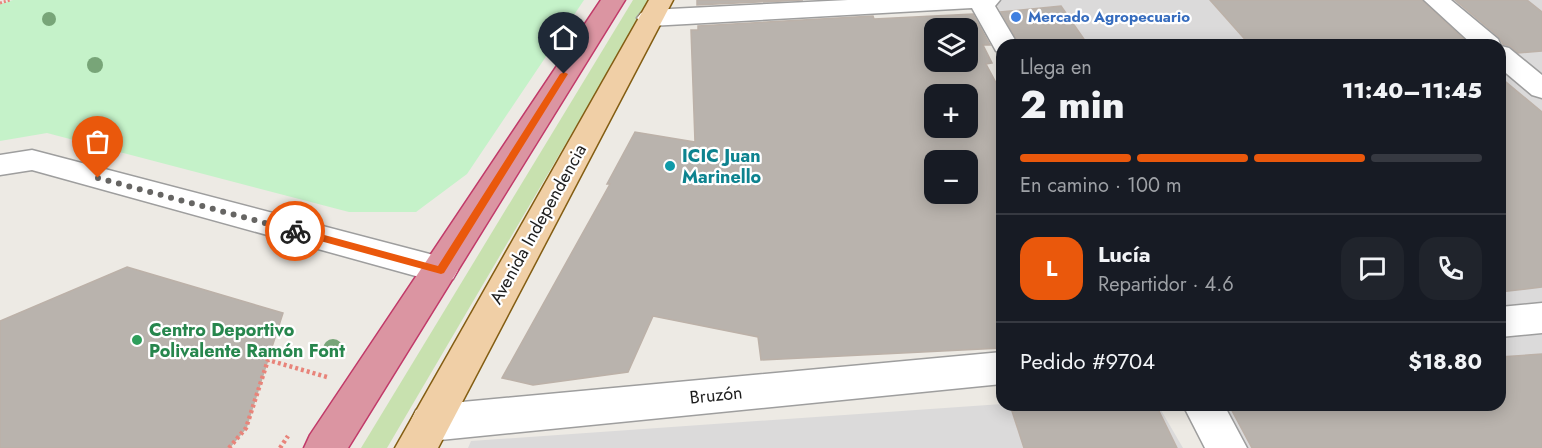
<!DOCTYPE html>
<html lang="es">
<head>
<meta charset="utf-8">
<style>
  body { margin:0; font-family:Jost,sans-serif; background:#20242c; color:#f1f3f6; height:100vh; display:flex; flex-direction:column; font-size:22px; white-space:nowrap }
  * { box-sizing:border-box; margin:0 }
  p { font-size:20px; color:#9ea1a6 }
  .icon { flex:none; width:33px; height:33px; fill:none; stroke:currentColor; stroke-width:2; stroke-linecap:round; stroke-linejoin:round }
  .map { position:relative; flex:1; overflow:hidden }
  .sheet { position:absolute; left:996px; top:39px; width:510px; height:372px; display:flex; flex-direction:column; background:#171b24; border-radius:18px; box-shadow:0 3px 15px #0003 }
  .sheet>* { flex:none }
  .controls { position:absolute; left:924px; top:18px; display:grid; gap:12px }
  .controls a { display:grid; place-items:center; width:54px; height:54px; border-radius:12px; background:#171b24; box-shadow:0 3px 15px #0003; font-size:30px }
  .pin { position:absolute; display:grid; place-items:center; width:51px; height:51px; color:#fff; margin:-62px -26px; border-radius:50% 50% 50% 0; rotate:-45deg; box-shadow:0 0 6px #0007 }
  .pin .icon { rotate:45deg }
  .courier { position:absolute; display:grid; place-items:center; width:60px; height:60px; margin:-30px; border:4px solid #ea580c; border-radius:50%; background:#fff; color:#222; box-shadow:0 2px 8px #0007 }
  .summary em { font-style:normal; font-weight:800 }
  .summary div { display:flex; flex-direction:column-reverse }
  .summary { display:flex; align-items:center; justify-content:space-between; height:102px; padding:0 24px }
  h1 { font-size:39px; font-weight:800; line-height:45px }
  .bar { display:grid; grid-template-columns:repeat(4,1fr); gap:9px 6px; align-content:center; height:72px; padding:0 24px }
  .bar i { height:8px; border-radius:4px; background:#363941 }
  .bar .current { background:#ea580c }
  .bar p { grid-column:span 4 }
  .line { display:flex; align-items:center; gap:15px; padding:0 24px; border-top:2px solid #363941 }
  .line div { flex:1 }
  .round { display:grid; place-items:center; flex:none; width:63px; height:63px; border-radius:18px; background:#20242c }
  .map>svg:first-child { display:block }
</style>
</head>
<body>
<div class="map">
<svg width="1542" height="448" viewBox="0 0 1542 448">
  <rect width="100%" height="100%" fill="#edeae4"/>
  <path fill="#dbdada" d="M994,0H1542V448H1240L1214,405H1500V45H1018Z
    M1002,404L1158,405L1183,448H468L471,441Z"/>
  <path fill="#c8e1af" d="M633,0H650L387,448H361Z"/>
  <path fill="#c5f2c9" d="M13,0H584L467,174L416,212H349L47,133L0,141V4Z"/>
  <path fill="#b9b3ad" stroke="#bcb1a8" stroke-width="1.5" fill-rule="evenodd" d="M697,0H803L697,5Z
    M1210,0H1422L1470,45H1250Z
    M1455,0H1527L1542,12V51L1518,53L1510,46L1503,44L1499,37Z
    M1061,6L1088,45H1020L1001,12Z
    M973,14L990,45H983L992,63L986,64L1002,94V348L761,360L758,337L653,316L628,372L533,385L502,378L610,184H607L635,132L695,142L691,30H698V26L873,16L874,19ZM934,28H968V62H934ZM934,94H968V128H934ZM934,160H968V194H934Z
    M1500,77L1542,112V287L1500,292Z
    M127,267L283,313L246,428L229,448H0V321Z
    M1542,354V448H1252L1229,405H1500V357Z
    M1010,405H1156L1177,448H1024Z"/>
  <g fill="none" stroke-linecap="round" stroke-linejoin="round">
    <defs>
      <path id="minor" d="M848,0H1000L995,6L1018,45H1002V52L996,51L972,8L650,26L641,23L637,18L641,13L650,10Z
        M1424,0H1451L1498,39L1501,46L1509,48L1542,75V98L1532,95L1500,68V45H1473Z
        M32,150L441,257L453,261L458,270L453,279L441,283L32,170L0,175V155Z
        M1542,303V333L1500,337V307Z
        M1002,352V384L430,441L416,436L410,423L416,410L430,405Z
        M1183,405H1224L1247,448H1205Z"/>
      <path id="major" d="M649,0H673L438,448H395Z"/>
      <path id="highway" d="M601,0H625L348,448H304L310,435Z"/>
    </defs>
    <use href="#minor" stroke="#9e9e9e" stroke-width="3"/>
    <use href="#major" stroke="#835d12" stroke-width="3"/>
    <use href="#highway" stroke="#c13a69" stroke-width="3"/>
    <path stroke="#e8847a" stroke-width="3" stroke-dasharray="2 2" stroke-linecap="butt" d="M0,3L10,0"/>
    <path stroke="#e8847a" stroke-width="4.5" stroke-dasharray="3 3" stroke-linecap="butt" d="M229,448L246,428L268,360L327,377
      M280,448L288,436"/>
    <use href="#minor" fill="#fff" fill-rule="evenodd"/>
    <use href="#major" fill="#f0cfa6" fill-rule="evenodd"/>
    <use href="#highway" fill="#db95a2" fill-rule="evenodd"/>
  </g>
  <g fill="#78a578">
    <circle cx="49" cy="19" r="7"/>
    <circle cx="95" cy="65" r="8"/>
    <circle cx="333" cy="349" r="10"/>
  </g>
  <path fill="#ea580c" d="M564,72L568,74L444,273L441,274L291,233L290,231L295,227L438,266L560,74Z"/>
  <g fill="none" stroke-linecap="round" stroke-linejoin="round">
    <path stroke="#666563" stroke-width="6" stroke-dasharray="0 10.8" d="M98,178L295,231"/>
  </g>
  <circle fill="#3f7fe0" stroke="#fff" stroke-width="2" cx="1016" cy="17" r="6"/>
  <circle fill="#0f9aa8" stroke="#fff" stroke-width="2" cx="670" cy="166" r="6"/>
  <circle fill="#2e9e5b" stroke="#fff" stroke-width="2" cx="137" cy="340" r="6"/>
  <g text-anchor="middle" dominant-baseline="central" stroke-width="4.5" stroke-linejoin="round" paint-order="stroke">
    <g font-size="15" font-weight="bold" fill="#366cbe" stroke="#fff" text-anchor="start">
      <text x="1028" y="17">Mercado Agropecuario</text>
    </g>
    <g font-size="18" font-weight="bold" fill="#0d838f" stroke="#fff" text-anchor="start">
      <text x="682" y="156">ICIC Juan<tspan x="682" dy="21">Marinello</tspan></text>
    </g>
    <g font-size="18" fill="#1d1d1d" stroke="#fff">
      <text transform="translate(538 224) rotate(-61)">Avenida Independencia</text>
      <text transform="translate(716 395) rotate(-6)">Bruzón</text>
    </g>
    <g font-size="18" font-weight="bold" fill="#27864d" stroke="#fff" text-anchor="start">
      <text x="149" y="330">Centro Deportivo<tspan x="149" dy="21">Polivalente Ramón Font</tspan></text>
    </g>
  </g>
</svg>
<div class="controls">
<a><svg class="icon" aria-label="layers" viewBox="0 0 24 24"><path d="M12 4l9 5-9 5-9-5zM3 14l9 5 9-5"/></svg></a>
<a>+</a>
<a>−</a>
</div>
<div class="pin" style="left:98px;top:178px;background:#ea580c"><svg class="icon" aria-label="bag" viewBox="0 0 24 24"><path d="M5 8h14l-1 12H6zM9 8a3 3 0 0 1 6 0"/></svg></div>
<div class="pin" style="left:564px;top:74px;background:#1f2937"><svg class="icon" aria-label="home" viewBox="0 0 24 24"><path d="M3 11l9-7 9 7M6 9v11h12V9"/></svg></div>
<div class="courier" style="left:295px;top:231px"><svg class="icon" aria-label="bike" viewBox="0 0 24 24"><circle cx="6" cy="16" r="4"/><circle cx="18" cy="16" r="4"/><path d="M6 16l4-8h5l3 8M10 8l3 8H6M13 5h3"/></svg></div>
<section class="sheet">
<div class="summary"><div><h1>2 min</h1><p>Llega en</p></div><em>11:40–11:45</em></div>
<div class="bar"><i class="current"></i><i class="current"></i><i class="current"></i><i></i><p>En camino · 100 m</p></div>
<div class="line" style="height:108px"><b class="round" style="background:#ea580c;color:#fff">L</b><div><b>Lucía</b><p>Repartidor · 4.6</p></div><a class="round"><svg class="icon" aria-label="chat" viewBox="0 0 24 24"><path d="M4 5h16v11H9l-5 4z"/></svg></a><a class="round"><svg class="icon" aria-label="phone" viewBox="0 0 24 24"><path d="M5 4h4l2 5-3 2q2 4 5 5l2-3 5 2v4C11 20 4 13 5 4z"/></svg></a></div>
<div class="line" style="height:78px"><div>Pedido #9704</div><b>$18.80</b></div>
</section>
</div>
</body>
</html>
